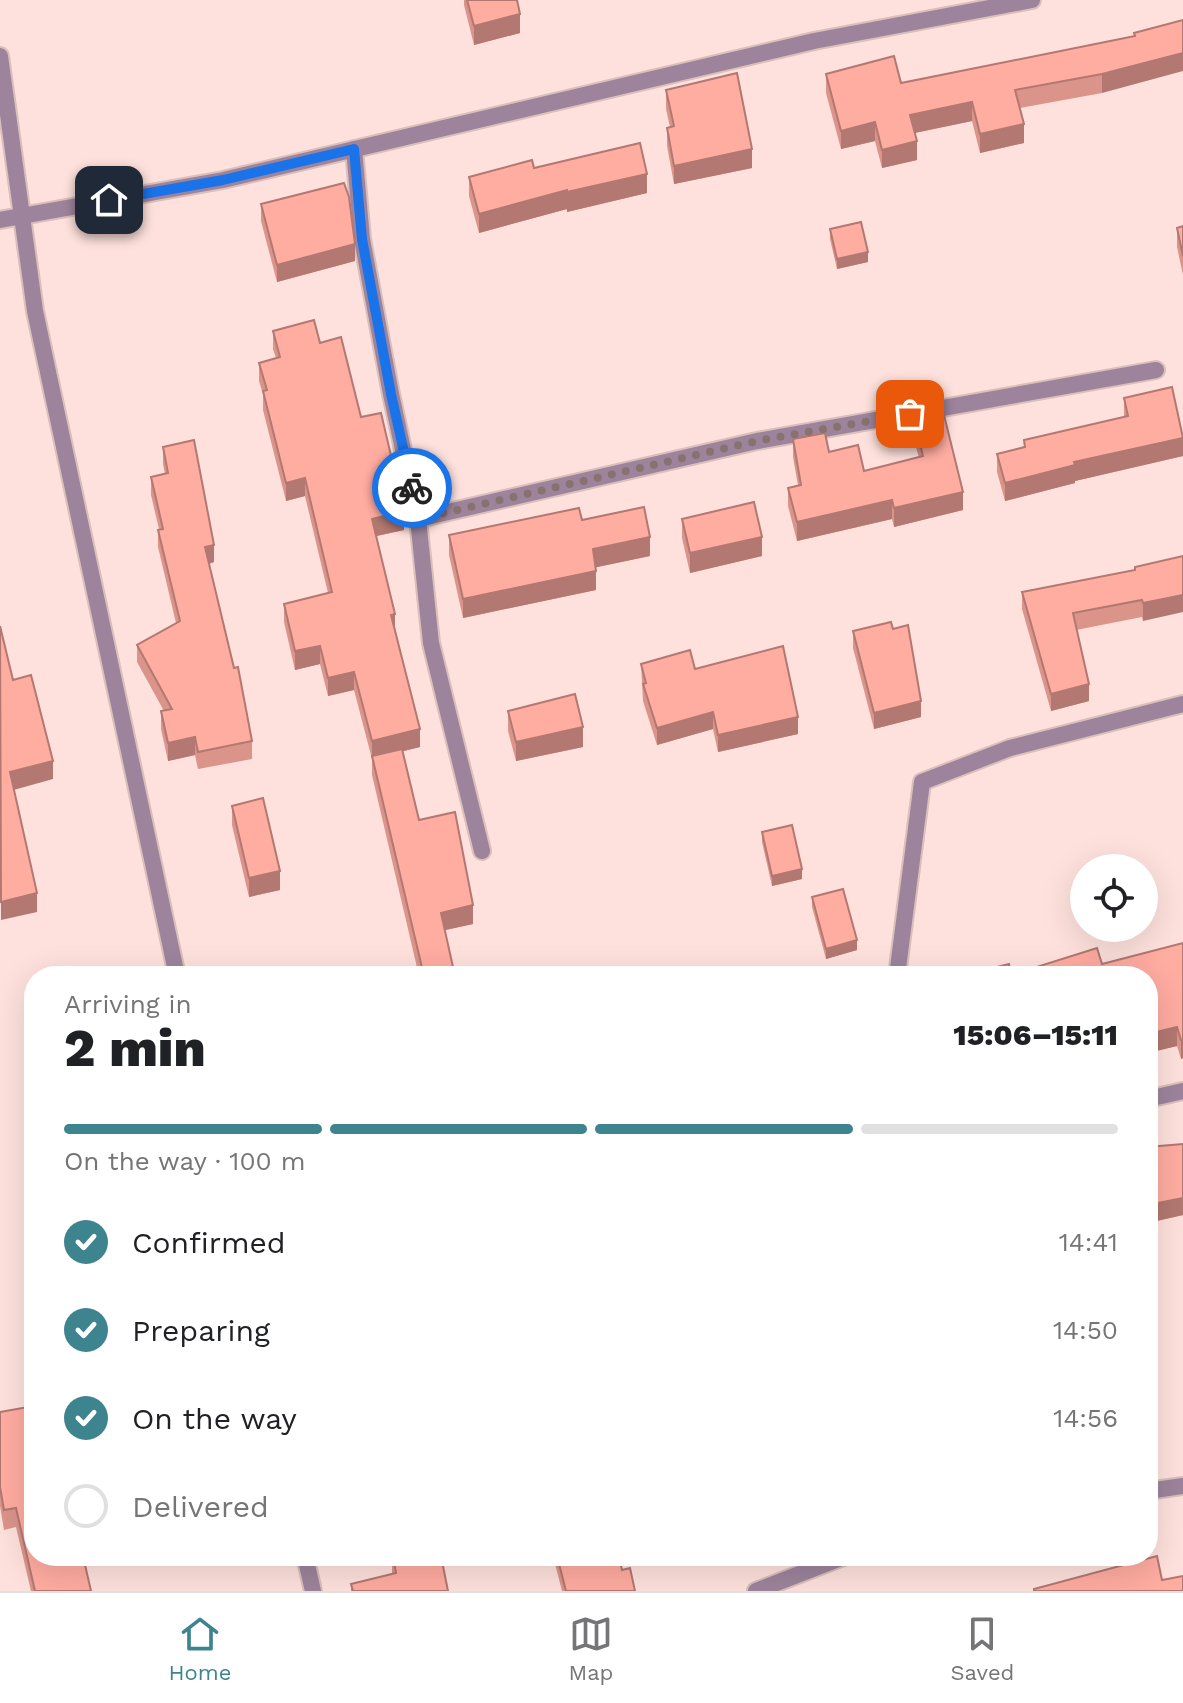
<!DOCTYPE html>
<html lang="en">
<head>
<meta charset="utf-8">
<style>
  body { margin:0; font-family:"Work Sans",sans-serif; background:#f2f2f2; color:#202124; height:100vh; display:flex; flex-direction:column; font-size:30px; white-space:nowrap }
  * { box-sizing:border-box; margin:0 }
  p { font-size:26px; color:#757577 }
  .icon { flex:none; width:44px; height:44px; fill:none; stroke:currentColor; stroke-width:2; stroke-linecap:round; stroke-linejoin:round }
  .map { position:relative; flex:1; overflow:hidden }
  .drawer { position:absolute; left:24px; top:966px; width:1134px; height:600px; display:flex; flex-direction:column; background:#fff; border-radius:32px; box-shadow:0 8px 32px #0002 }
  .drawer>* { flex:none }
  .fabs { position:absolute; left:1070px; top:854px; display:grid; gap:16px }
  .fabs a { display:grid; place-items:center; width:88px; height:88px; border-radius:50%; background:#fff; box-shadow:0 8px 32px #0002; font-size:40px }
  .pin { position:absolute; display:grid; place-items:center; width:68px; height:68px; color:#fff; margin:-34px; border-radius:16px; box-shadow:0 4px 12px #0006 }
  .courier { position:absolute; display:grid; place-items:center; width:80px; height:80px; margin:-40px; border:6px solid #1a73e8; border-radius:50%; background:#fff; color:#222; box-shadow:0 2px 10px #0007 }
  .headline em { font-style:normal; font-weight:800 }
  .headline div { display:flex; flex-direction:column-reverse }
  .headline { display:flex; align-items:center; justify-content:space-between; height:136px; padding:0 40px }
  h1 { font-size:52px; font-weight:800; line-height:60px }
  .bar { display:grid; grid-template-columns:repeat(4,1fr); gap:12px 8px; align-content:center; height:96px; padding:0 40px }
  .bar i { height:10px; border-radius:6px; background:#e0e0e0 }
  .bar .active { background:#3e848e }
  .bar p { grid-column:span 4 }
  ol { padding:0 40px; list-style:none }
  li { display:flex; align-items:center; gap:24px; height:88px }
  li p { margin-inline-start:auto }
  li .icon { padding:8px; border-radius:50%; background:#3e848e; color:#fff; stroke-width:4 }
  li:last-child { color:#757577 }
  li i { width:44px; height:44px; border:4px solid #e0e0e0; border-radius:50% }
  .dock { display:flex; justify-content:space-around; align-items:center; height:112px; border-top:2px solid #e0e0e0; background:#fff; font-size:22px; color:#757577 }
  .dock a { display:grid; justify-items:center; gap:4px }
  .dock .active { color:#3e848e }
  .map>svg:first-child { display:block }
</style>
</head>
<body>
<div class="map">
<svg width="1183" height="1591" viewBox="0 0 1183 1591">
  <rect width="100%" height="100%" fill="#fee1dc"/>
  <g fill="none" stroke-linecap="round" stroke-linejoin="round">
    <defs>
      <path id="street" d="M0,56L35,311L177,976
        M354,149L362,239L391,394L418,519L431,643L482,851
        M0,220L223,180L814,41L1032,0
        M418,519L757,441L1156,370
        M897,976L922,782L1010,748L1183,704
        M1148,1099L1183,1091
        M1148,1491L1183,1486
        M305,1556L313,1591
        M756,1591L846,1556"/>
    </defs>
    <use href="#street" stroke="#dabfba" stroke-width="20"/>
    <use href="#street" stroke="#9d849c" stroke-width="16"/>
  </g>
  <path fill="#db948a" d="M464,0H517L520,33L474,45L464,5Z
    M1183,20L1102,93L1020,108L1024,143L980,153L972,121L914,133L917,160L882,168L875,141L841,149L826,93V74L901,83L1134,36Z
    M666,90L752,168L674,184L667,146V128L670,127L666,109Z
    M534,168L647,193L567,212V209L479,233L469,196V177Z
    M261,204L355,261L277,282L261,221Z
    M1183,226V275L1177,247V228Z
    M830,229L868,262L837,269L830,239Z
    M273,331L320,343L361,417L404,530L376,536L420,747L403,751L419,820L473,924L445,930L455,976H419L372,775V759L354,690L328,696L320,664L295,670L284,622V604L328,593L305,496L286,501L263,410V394L259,381V363L276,358L273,349Z
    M1124,398L1183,438V456L1075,481V483L1005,501L997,472V454L1124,417Z
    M913,417L963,510L894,527L892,519L797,541L788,506V488L798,485L793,457V439L829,452L864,471L919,458L913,436Z
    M163,447L214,562L209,564L252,741V759L198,769L195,755L168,761L161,729V711H164L137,662V645L176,623L158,547V530L159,529L151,495V477L165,474L163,464Z
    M682,519L762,556L690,573L682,538Z
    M582,520L650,556L596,567V590L463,618L449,555V535Z
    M1183,556L1143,621L1142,617L1076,630L1089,701L1051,711L1022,609V592L1135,570Z
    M853,631L921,717L874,729L853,648Z
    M641,664L695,669L798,734L718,752L713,729L657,745L643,701Z
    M508,711L583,747L516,761L508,731Z
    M232,806L280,890L249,897L232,825Z
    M762,832L802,879L772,886L762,842Z
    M812,897L857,950L826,959L812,907Z
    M1183,943V1058L1181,1059L1177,1046L1148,1053V976L1011,975L1102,964Z
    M1183,1144V1215L1148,1223V1147Z
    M0,1412L91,1591H31L16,1527L4,1530L0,1506Z
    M392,1556H441L448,1591H351V1584L392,1574Z
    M553,1556H619L622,1570L635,1591H562Z"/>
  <path fill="#b27871" d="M520,14V33L474,45V26Z
    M1183,53V71L1102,93V74Z
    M972,102V121L910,134V115Z
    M875,122V141L841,149V131Z
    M1024,124V143L980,153V134Z
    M917,141V160L882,168V150Z
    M752,149V168L674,184V166Z
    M647,174V193L567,212V192Z
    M567,190V209L479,233V214Z
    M355,244V261L277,282V265Z
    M868,252V262L837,269V259Z
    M1183,438V456L1075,481V483L1005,501V483L1074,462Z
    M305,478V496L286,501V483Z
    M963,492V510L894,527V508Z
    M892,500V519L797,541V522Z
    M404,511V530L372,537V519Z
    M650,537V556L593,568V549Z
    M762,537V556L690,573V553Z
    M214,545V562L205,565V547Z
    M596,571V590L463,618V599Z
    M1183,595V612L1143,621V603Z
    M395,614V633L391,615Z
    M320,646V664L295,670V651Z
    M354,672V690L328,696V678Z
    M1089,684V701L1051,711V694Z
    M921,701V717L874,729V713Z
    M713,712V729L657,745V728Z
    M798,717V734L718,752V735Z
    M583,727V747L516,761V742Z
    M420,729V747L372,759V741Z
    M195,737V755L168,761V743Z
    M53,761V779L10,791V772Z
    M802,869V879L772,886V876Z
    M280,871V890L249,897V878Z
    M37,893V912L1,920V902Z
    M473,905V924L441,931V913Z
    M857,940V950L826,959V949Z
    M1177,1027V1046L1148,1053V1034Z
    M1181,1040H1183V1058L1181,1059Z
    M1183,1198V1215L1152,1222V1204Z"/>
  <path fill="#ffaca1" stroke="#b27871" stroke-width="2" d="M467,0H517L520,14L474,26Z
    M1183,20V53L1102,74L1015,90L1024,124L980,134L972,102L910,115L917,141L882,150L875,122L841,131L826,74L894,56L901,83L1135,36L1134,33Z
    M737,73L752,149L674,166L667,128L674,126L666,90Z
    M640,143L647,174L567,192V190L479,214L469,177L532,160L534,168Z
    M344,183L349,197L355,244L277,265L261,204Z
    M861,222L868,252L837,259L830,229Z
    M1183,226V256L1177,228Z
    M314,320L320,343L341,337L361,417L381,413L404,511L372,519L395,614L391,615L420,729L372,741L354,672L328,678L320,646L295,651L284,604L332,592L305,478L286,483L263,391L267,390L259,363L280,357L273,331Z
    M1172,387L1183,438L1074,462L1075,465L1005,483L997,454L1025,447L1024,440L1128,416L1124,398Z
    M943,411L963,492L894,508L892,500L797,522L788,488L801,485L793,439L825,433L829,452L858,445L864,471L923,456L913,417Z
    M194,440L214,545L205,547L234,668L238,667L252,741L198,752L195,737L168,743L161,711L172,709L137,645L180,621L158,530L163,529L151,477L168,473L163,447Z
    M754,502L762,537L690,553L682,519Z
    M644,507L650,537L593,549L596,571L463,599L449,535L579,508L582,520Z
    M1183,556V595L1143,603L1142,600L1073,613L1089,684L1051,694L1022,592L1135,570V567Z
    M891,622L893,629L908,625L921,701L874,713L853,631Z
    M0,626L13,680L31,675L53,761L10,772L37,893L1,902Z
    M783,646L798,717L718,735L713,712L657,728L643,684L646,683L641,664L690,650L695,669Z
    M575,694L583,727L516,742L508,711Z
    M402,749L419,820L455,812L473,905L441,913L455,976H424L372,756Z
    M263,798L280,871L249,878L232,806Z
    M792,825L802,869L772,876L762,832Z
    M843,889L857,940L826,949L812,897Z
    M1183,943V1040H1181L1177,1027L1148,1034V976H962L1009,964L1011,975L1097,948L1102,964Z
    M332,970L333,976H309Z
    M1183,1144V1198L1148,1205V1147Z
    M34,1406V1556H83L91,1591H35L16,1508L4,1510L0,1487V1412Z
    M393,1556H441L448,1591H353L351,1584L396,1573Z
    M557,1556H619L622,1570L630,1568L635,1591H566Z
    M1157,1556L1162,1580L1183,1576V1591H1034V1589Z"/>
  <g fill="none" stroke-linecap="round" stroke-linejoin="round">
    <path stroke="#88726f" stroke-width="8" stroke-dasharray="0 14.4" d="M412,488L418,519L757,441L910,414"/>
    <path stroke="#1a73e8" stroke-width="10" d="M109,200L223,180L354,149L362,239L391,394L412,488"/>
  </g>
</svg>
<div class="fabs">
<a><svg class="icon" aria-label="locate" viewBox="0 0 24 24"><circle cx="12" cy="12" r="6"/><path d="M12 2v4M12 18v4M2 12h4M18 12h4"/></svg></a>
</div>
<div class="pin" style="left:910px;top:414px;background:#ea580c"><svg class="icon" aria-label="bag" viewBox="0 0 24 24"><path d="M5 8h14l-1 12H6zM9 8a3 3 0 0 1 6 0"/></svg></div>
<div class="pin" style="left:109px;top:200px;background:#1f2937"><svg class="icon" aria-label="home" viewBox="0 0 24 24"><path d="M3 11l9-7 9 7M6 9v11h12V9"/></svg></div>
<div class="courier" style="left:412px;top:488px"><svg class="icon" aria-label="bike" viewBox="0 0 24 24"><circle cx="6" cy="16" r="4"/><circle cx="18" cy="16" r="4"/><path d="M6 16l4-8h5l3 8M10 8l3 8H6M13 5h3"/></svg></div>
<section class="drawer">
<div class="headline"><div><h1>2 min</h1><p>Arriving in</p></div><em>15:06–15:11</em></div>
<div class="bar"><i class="active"></i><i class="active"></i><i class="active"></i><i></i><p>On the way · 100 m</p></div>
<ol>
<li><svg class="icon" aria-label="check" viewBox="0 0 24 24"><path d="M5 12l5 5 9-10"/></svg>Confirmed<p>14:41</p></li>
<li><svg class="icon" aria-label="check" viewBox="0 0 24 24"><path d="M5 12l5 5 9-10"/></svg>Preparing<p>14:50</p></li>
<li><svg class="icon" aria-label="check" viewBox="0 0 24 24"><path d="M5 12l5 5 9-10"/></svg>On the way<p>14:56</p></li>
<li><i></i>Delivered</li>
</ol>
</section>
</div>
<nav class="dock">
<a class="active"><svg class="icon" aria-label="home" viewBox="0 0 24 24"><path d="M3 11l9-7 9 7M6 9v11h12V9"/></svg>Home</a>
<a><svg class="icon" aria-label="map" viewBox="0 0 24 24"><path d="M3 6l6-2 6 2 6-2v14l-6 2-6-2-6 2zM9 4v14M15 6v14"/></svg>Map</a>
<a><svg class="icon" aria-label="saved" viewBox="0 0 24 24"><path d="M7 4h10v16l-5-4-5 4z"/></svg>Saved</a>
</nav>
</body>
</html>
